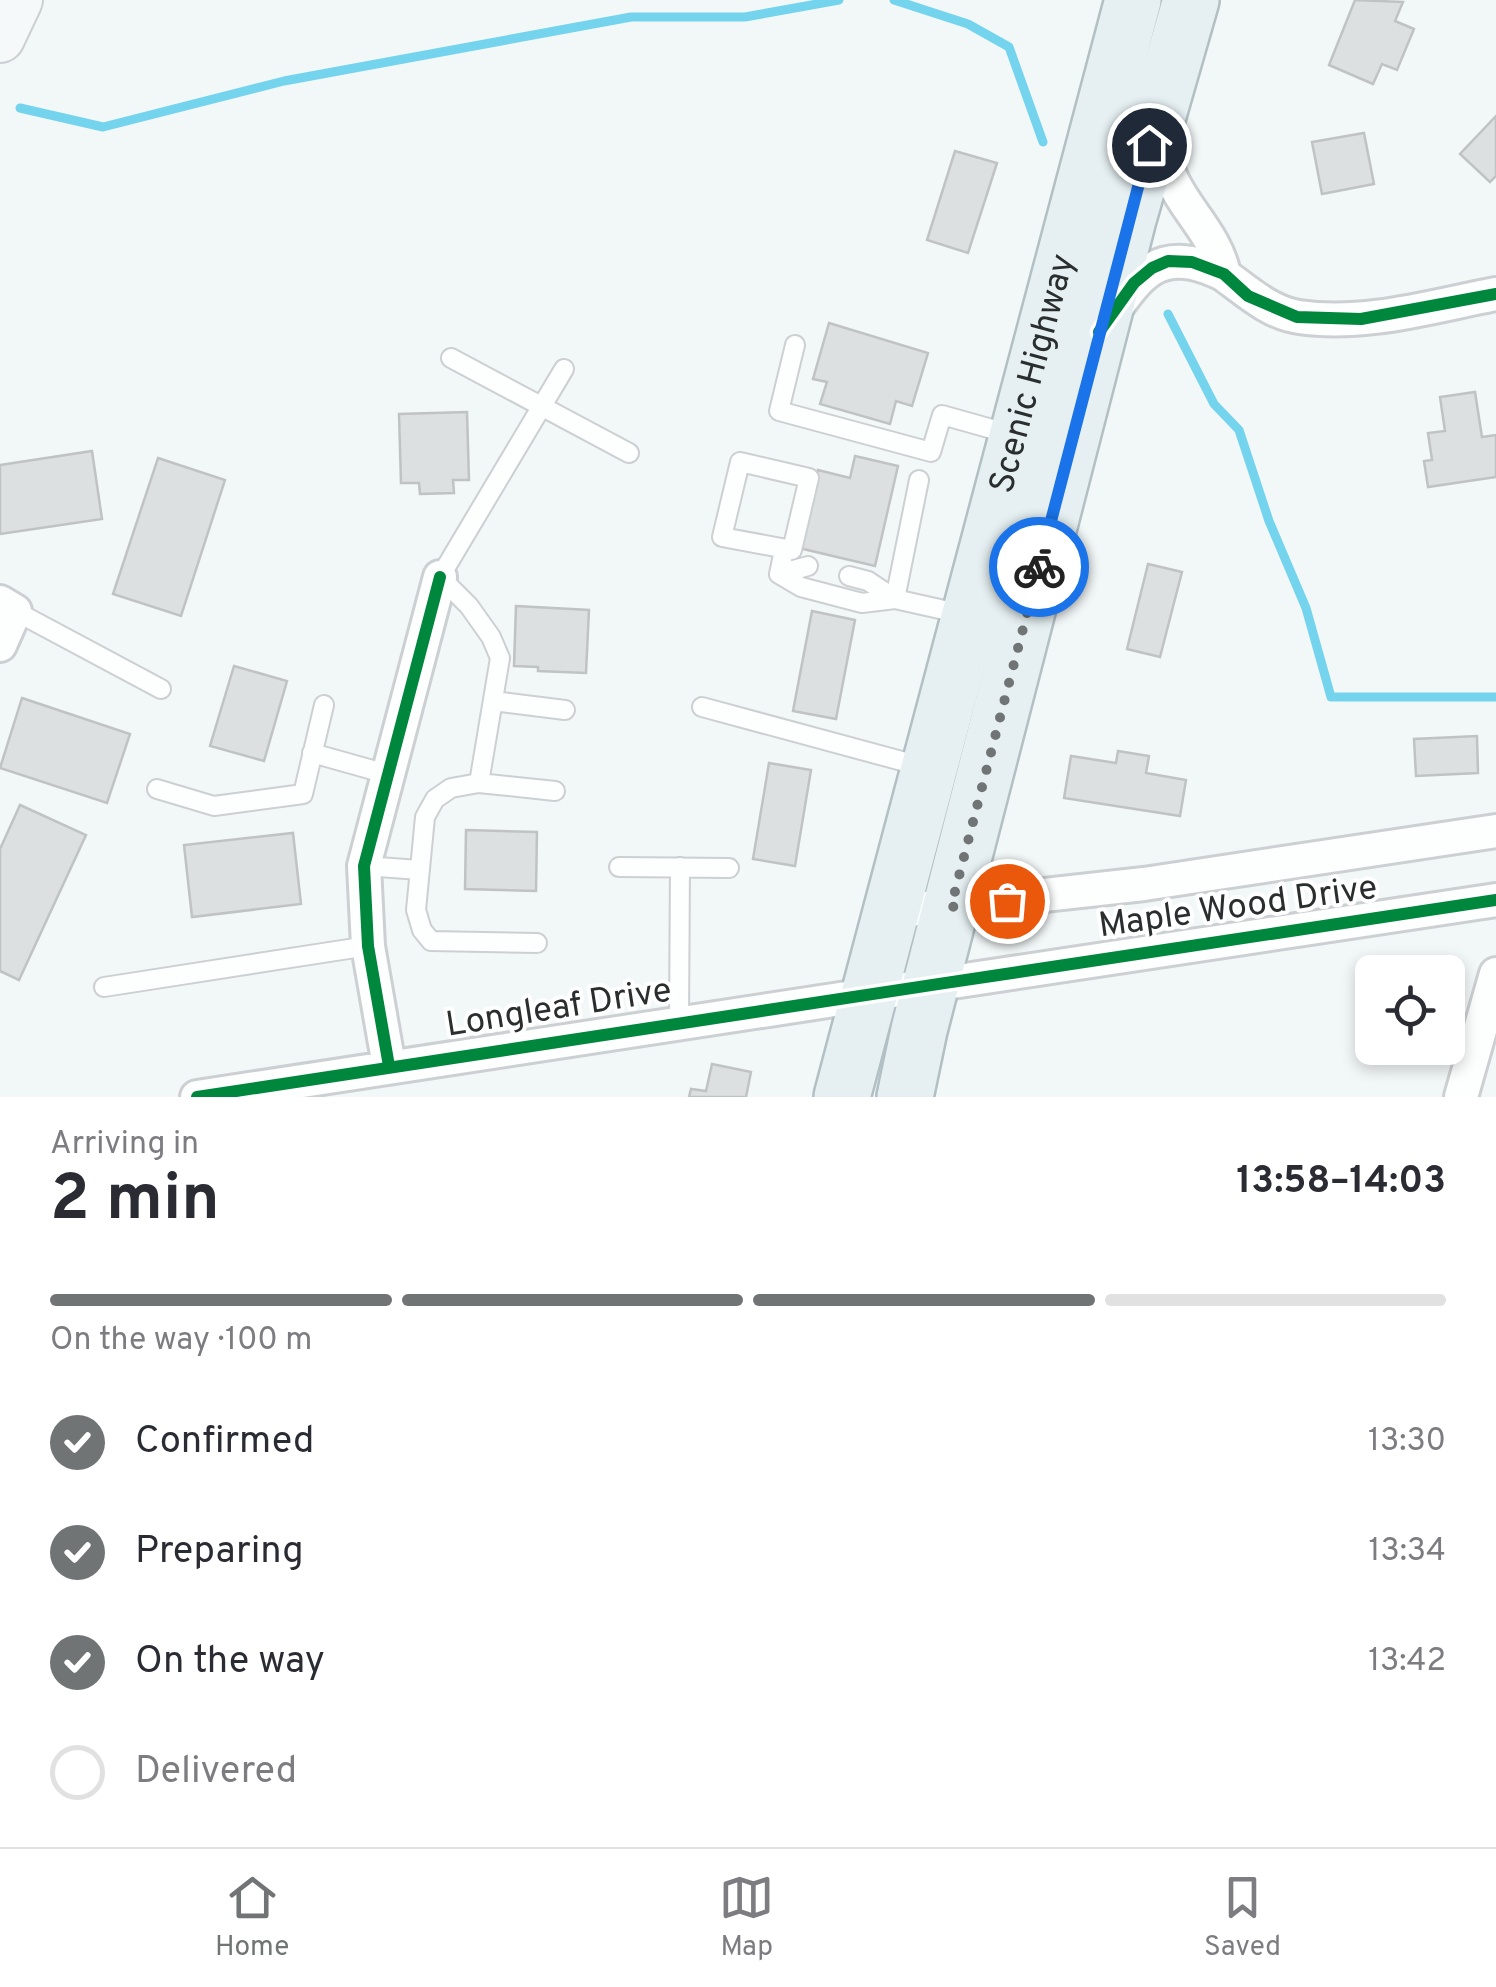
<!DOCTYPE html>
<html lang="en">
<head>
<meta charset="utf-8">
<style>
  body { margin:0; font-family:Overpass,sans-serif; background:#f7f7f7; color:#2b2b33; height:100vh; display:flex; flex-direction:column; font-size:38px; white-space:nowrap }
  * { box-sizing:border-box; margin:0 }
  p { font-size:32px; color:#7c7c81 }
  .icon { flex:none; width:55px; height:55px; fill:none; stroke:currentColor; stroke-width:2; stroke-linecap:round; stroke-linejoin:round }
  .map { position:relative; height:1097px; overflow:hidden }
  .panel { display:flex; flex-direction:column; background:#fff; flex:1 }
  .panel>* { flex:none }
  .controls { position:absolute; left:1355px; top:955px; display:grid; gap:20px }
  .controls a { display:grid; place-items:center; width:110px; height:110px; border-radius:15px; background:#fff; box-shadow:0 5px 15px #0003; font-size:50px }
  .pin { position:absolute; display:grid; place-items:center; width:85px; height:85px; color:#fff; margin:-42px; border:5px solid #fff; border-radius:50%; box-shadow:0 2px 10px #0007 }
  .courier { position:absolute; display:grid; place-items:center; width:100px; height:100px; margin:-50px; border:8px solid #1a73e8; border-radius:50%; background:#fff; color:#222; box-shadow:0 2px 12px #0007 }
  .head em { font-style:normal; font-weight:700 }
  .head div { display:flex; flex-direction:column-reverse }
  .head { display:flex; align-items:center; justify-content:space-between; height:170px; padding:0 50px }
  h1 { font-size:65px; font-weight:700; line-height:75px }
  .bar { display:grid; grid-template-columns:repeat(4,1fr); gap:15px 10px; align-content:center; height:120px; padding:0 50px }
  .bar i { height:12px; border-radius:8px; background:#e1e1e2 }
  .bar .selected { background:#717475 }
  .bar p { grid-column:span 4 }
  ol { padding:0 50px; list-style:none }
  li { display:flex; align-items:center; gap:30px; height:110px }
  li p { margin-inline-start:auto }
  li .icon { padding:10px; border-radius:50%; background:#717475; color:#fff; stroke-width:4 }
  li:last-child { color:#7c7c81 }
  li i { width:55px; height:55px; border:5px solid #e1e1e2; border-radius:50% }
  .tab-bar { display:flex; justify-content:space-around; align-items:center; height:140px; border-top:2px solid #e1e1e2; background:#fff; font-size:28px; color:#7c7c81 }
  .tab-bar a { display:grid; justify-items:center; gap:5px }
  .tab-bar .selected { color:#717475 }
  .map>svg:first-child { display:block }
</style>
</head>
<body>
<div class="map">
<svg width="1496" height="1097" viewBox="0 0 1496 1097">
  <rect width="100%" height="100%" fill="#f2f7f8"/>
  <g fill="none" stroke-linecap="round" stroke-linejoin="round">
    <path stroke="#74d3ed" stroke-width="9" d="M894,0L968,24L1009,47L1043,142
      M20,108L103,127L284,81L631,17H745L839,0
      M1168,314L1214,404L1239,430L1269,521L1306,608L1331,697H1496"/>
  </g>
  <path fill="#dce0e0" stroke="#c0c3c4" stroke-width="2.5" d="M1355,0L1403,2L1395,21L1414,29L1397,70L1382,64L1373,84L1329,65Z
    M1496,116V176L1490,182L1460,154Z
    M1364,133L1374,184L1322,194L1312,142Z
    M955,151L997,163L968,253L927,240Z
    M829,323L928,353L912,406L896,401L890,424L820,404L827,382L813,379Z
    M1475,392L1482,437L1496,435V477L1428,487L1424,461L1432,460L1428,433L1445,431L1440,397Z
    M467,412L469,480H453L454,493L420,494L419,483H401L399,414Z
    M92,451L102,519L0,534V465Z
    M855,456L898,466L875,566L799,548L818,470L850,478Z
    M158,458L225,480L181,616L113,594Z
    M1148,564L1182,572L1160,657L1127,649Z
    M516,606L589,610L586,673L538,671V667L514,666Z
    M812,611L855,620L836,719L793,711Z
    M234,666L287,681L264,761L210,746Z
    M22,698L130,734L107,803L0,768Z
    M1477,736L1478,773L1416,776L1414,739Z
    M1118,751L1149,756L1146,773L1186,780L1180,816L1064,798L1071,756L1116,763Z
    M769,763L811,770L795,866L753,859Z
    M20,805L86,835L19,980L0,971V849Z
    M466,830L537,832L536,891L465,889Z
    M293,833L301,904L192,917L184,845Z
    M712,1064L751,1072L746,1097H689L691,1089L706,1091Z"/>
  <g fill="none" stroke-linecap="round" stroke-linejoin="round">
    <defs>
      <path id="service" d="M795,345L779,411L931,452L942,415L1010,434
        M451,358L629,453
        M740,462L809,478L792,550L722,537Z
        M919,480L895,599L962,614
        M784,550L779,574L801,587L862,603L895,599
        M779,574L808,566
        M849,576L868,581L895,599
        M15,611L161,689
        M493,701L565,710
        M702,707L924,767
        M312,753L387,774
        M479,783L500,658L491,637L469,606L440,577L564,369
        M157,789L214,806L303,794L324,705
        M364,866L420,870
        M619,867L729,868
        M537,943L431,941L422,930L416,910L425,817L435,799L451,788L479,783L555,791
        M104,987L368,946
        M679,1021L680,867"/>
      <path id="minor" d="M1161,135C1163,197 1213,222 1224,274
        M1114,311C1139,275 1159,250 1206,267C1214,270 1221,272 1227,277C1249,293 1271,313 1299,317C1364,327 1433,306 1496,294
        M0,602L15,611L0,645
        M890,912L1144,884L1496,831
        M389,1066L368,946L364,866L440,577
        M197,1097C630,1028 1063,967 1496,900
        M1461,1097L1496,974"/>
      <path id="secondary" d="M0,38L18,0"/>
      <g id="trunk">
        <path id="s1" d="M842,1097L1133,0"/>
        <path d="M905,1097L919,1030L1128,219L1191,0"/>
      </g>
    </defs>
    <use href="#service" stroke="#cdd0d2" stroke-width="22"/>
    <use href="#minor" stroke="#cdd0d2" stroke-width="38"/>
    <use href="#secondary" stroke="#cdd0d2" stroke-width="52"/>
    <use href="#trunk" stroke="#b2c0c4" stroke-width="60"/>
    <use href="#service" stroke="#fdfefe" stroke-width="18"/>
    <use href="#minor" stroke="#fdfefe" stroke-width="32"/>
    <use href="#secondary" stroke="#f5f9fa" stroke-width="48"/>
    <use href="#trunk" stroke="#e6f0f2" stroke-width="55"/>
    <defs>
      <path id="cycleway" d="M1099,332L1134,283L1152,268L1168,261L1192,262L1224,274L1248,296L1297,317L1361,319L1496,294
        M389,1066L368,946L364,866L440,577
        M197,1097C630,1028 1063,967 1496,900"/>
    </defs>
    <use href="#cycleway" stroke="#fff" stroke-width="19"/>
    <use href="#cycleway" stroke="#00873e" stroke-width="12"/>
  </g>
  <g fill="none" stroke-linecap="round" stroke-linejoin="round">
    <path stroke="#717475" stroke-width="10" stroke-dasharray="0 18" d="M1007,901L951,907L1039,567"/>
    <path stroke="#1a73e8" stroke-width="12" d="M1039,567L1149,145"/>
  </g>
  <g text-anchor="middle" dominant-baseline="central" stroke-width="8" stroke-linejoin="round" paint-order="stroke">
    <g font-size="35" fill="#2b2e2f" stroke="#fff">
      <text stroke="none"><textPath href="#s1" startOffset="748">Scenic Highway</textPath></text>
      <text transform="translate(1238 908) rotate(-8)">Maple Wood Drive</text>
      <text transform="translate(559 1009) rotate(-9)">Longleaf Drive</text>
    </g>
  </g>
</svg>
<div class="controls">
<a><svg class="icon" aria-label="locate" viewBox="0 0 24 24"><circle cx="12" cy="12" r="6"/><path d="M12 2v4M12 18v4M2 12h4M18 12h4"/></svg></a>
</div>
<div class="pin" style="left:1007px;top:901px;background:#ea580c"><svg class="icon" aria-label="bag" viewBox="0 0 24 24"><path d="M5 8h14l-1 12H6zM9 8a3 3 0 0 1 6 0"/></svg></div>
<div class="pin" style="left:1149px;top:145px;background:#1f2937"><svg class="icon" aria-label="home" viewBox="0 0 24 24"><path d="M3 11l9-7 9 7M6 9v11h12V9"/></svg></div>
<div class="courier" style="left:1039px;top:567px"><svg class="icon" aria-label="bike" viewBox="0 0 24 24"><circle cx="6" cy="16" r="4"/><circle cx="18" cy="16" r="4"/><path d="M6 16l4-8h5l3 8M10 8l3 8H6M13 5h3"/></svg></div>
</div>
<section class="panel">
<div class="head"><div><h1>2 min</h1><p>Arriving in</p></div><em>13:58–14:03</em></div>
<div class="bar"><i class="selected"></i><i class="selected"></i><i class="selected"></i><i></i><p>On the way · 100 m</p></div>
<ol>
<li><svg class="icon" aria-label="check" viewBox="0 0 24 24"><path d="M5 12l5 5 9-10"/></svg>Confirmed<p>13:30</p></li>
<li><svg class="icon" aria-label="check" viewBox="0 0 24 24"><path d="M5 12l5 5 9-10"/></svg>Preparing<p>13:34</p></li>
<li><svg class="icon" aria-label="check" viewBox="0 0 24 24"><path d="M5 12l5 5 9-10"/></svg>On the way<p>13:42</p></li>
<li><i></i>Delivered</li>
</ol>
</section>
<nav class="tab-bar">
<a class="selected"><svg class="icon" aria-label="home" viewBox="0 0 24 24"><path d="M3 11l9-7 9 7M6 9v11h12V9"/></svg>Home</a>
<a><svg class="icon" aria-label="map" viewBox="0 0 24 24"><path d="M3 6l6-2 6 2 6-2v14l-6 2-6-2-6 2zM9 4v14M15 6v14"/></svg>Map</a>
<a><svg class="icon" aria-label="saved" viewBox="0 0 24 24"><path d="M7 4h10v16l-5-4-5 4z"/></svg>Saved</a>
</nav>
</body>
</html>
